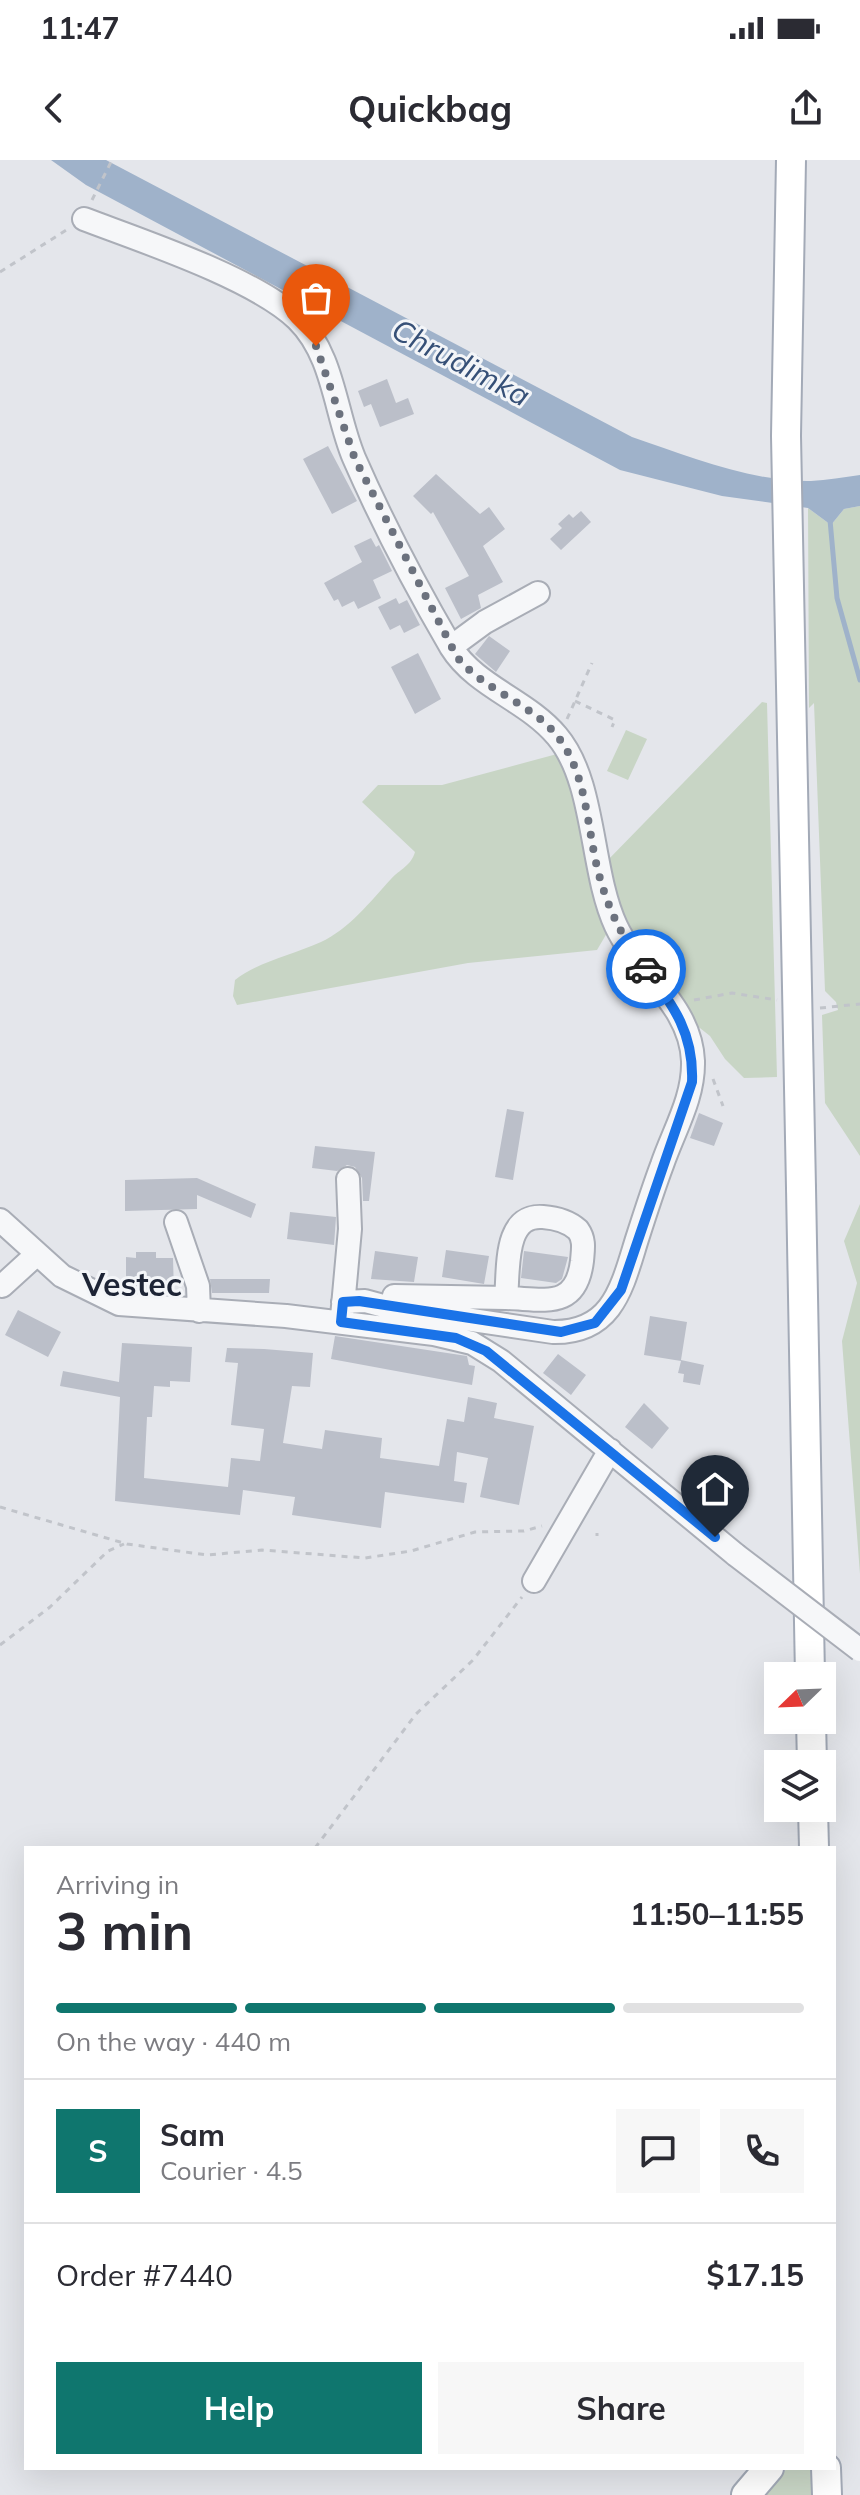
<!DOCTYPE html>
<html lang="en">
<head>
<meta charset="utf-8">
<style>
  body { margin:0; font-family:Mulish,sans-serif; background:#f7f7f7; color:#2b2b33; height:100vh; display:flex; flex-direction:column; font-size:30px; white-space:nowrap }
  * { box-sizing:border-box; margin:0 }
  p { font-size:26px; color:#7c7c81 }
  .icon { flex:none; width:44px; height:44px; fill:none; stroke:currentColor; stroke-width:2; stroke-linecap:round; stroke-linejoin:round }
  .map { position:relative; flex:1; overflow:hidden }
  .details { position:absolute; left:24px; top:1686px; width:812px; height:624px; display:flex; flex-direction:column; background:#fff; border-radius:0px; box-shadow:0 8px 32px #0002 }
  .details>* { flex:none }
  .needle { width:52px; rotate:247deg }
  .buttons { position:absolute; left:764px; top:1502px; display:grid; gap:16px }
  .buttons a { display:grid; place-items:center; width:72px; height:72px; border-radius:0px; background:#fff; box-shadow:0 8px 32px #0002; font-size:40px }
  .pin { position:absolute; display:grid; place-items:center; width:68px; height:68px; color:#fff; margin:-82px -34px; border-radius:50% 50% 50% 0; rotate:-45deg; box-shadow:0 0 8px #0007 }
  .pin .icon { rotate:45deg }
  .courier { position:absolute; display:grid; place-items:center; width:80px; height:80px; margin:-40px; border:6px solid #1a73e8; border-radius:50%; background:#fff; color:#222; box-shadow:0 2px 10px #0007 }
  .overview em { font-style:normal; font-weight:700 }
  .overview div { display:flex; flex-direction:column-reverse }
  .overview { display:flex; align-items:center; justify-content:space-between; height:136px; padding:0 32px }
  h1 { font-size:52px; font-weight:700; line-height:60px }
  .bar { display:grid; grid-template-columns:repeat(4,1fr); gap:12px 8px; align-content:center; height:96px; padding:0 32px }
  .bar i { height:10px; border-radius:6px; background:#e1e1e2 }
  .bar .active { background:#0f766e }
  .bar p { grid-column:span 4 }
  .line { display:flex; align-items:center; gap:20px; padding:0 32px; border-top:2px solid #e1e1e2 }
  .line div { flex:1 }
  .round { display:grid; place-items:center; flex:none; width:84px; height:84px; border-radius:0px; background:#f7f7f7 }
  .cta { display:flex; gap:16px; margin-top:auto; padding:16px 32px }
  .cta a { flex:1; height:92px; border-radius:0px; background:#0f766e; color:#fff; font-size:32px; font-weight:700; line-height:92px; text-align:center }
  .cta a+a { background:#f7f7f7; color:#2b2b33 }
  .status { display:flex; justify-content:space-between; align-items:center; height:56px; padding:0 40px; background:#fff; direction:ltr }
  .status svg { height:22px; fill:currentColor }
  header { display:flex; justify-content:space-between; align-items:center; height:104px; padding:0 32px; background:#fff; font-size:36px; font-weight:700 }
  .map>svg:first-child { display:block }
</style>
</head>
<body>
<div class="status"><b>11:47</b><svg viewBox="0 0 49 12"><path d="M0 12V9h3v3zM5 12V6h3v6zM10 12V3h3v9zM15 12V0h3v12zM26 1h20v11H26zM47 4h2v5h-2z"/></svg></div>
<header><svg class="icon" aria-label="back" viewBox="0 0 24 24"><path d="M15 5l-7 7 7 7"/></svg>Quickbag<svg class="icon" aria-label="share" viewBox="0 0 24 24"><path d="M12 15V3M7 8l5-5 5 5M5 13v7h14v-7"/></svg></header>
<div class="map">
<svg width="860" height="2335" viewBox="0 0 860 2335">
  <rect width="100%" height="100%" fill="#e4e6eb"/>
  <path fill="#c8d5c5" d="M860,346V996L825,943L822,855L838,850L836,842L825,831L814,543L809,548L808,348L831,365L844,349Z
    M762,542L767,543L777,917L744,918L725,899L710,876L686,857L630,773L605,703Z
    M626,570L647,579L628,620L607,611Z
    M557,594L571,629L591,719L606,763L607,773L597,790L468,803L237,845L233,836L235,820C260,801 292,795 321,782C349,769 370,742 391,719C400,709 411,706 415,692L362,642L378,625H442Z
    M860,1044V1414L842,1181L857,1123L844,1081Z
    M787,2308H811V2335H766Z"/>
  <path fill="#9fb2ca" d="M51,0H106L632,277C688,296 751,322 811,321C827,320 844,317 860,315V346L844,349L831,365L808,348L722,336L620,310L86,25Z"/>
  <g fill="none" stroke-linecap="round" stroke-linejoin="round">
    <path stroke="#9fb2ca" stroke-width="5" d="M830,360L837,438L860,520"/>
  </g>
  <path fill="#bbbfc9" d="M387,219L396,243L408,238L414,254L380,267L371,244L364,247L358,231Z
    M328,286L357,341L332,354L303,299Z
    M436,314L480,354L489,347L505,369L483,386L503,422L478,435L481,448L461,459L445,428L469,416L433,352L431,354L413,336Z
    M581,351L591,362L561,390L550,379L562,368L558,364L569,354L573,358Z
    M371,378L376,387L379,385L392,411L373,420L381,438L358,449L354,441L342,447L338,439L334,441L324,423L362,402L354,386Z
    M396,438L399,444L407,440L420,465L404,473L400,465L390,470L378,447Z
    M489,476L510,491L496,512L475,494Z
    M418,493L441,539L415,554L391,507Z
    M507,949L524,952L513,1020L495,1017Z
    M699,953L723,963L714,986L690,978Z
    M315,986L375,992L369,1041H363L362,1018L355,1007L347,1005L337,1011L312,1008Z
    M197,1018L256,1044L251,1058L197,1035V1049L125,1051V1020Z
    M290,1052L336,1057L334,1085L287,1079Z
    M446,1090L489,1096L484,1124L442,1117Z
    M375,1091L418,1097L414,1122L371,1119Z
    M524,1091L568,1097L562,1119L556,1123L521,1118Z
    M136,1092H156V1098H173L174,1133L126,1130V1097L136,1098Z
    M210,1119H270L269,1133H212Z
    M18,1150L61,1172L48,1197L5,1175Z
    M650,1156L687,1162L681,1200L704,1205L700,1225L683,1222L684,1214L678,1213L681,1201L644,1195Z
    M335,1176L467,1196L469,1205L475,1206L472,1225L331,1199Z
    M122,1183L192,1187L190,1222L170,1221V1227L154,1226L152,1257H147L144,1318L228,1327L231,1298L260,1301L264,1269L231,1265L238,1203L225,1202L227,1188L264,1189L313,1193L310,1227L292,1226L283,1283L322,1289L325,1270L382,1278L380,1298L439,1306L447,1259L464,1262L468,1237L497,1243L494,1258L534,1266L519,1345L480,1337L488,1298L457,1292L454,1321L467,1323L464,1343L385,1332L381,1368L292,1355L295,1337L243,1330L240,1355L115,1341L120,1237L60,1226L63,1211L119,1222Z
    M558,1194L586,1215L571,1235L543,1213Z
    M644,1243L669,1268L652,1289L625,1267Z"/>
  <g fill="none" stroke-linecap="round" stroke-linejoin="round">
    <defs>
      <path id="minor" d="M84,59C142,81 254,118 297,159C334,195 335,253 354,298C382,362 416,427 451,487C476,527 527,540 557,576C596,622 590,710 616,766C638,813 691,845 693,901C694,938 674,970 662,1005C653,1029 645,1054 637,1079C622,1127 613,1173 553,1172L391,1148L365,1141L343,1142
        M451,487L485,462L538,433
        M0,1060L62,1116L119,1144L286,1156L434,1174L472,1183L501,1201L736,1395
        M176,1062L198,1126L199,1151
        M2,1126L37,1094
        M394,1136L506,1138C509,1110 503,1054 543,1057C557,1058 568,1061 578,1070C585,1080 583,1089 582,1101C576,1150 545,1139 506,1138
        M342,1157L350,1069L348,1019
        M534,1421L610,1290"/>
      <path id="major" d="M801,1028L810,1516
        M811,1560L812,1604
        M813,1648L814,1688
        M826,2308L827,2335
        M746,2335L769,2308"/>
    </defs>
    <use href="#minor" stroke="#a9adb6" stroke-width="26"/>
    <use href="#major" stroke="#a3aab7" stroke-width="32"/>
    <path stroke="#c1c4ca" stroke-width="3" stroke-dasharray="6 6" stroke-linecap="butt" d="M92,40L112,0
      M0,112L68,69
      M575,541L615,560L612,567
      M567,559L592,503
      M694,840L732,833L777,840
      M820,848L860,844
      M713,919L723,946
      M0,1347L127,1384L207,1395L262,1390L365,1398L411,1391L475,1372L524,1371L542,1366
      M597,1376V1373
      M0,1485L50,1447L108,1391L124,1384
      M315,1688L416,1554L473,1500L522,1437"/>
    <use href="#minor" stroke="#f6f7f9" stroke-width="22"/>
    <use href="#major" stroke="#fff" stroke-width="28"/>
    <defs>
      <path id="minor-bridge" d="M736,1395L860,1490"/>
      <path id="major-bridge" d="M791,0L786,276L801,1028"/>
    </defs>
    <use href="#minor-bridge" stroke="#a9adb6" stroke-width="26" stroke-linecap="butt"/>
    <use href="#major-bridge" stroke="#a3aab7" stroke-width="32" stroke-linecap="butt"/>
    <use href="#minor-bridge" stroke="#f6f7f9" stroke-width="22"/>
    <use href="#major-bridge" stroke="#fff" stroke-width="28"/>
  </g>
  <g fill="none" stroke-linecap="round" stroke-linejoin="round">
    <path stroke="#6c727e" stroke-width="8" stroke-dasharray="0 14.4" d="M316,186L355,299L457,497C484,531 532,543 558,577C587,614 587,668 598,711C608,749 622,778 646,809"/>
    <path stroke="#1a73e8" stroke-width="10" d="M646,809C674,846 694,874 692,922L621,1130L595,1163L561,1172L359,1141L343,1142L341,1162L456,1178L486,1191L715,1377"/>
  </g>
  <g text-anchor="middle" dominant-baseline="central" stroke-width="6" stroke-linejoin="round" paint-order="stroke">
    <g font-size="30" font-style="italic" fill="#365077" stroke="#f3f5f8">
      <text transform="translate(461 202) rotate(28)">Chrudimka</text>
    </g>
    <g font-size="32" font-weight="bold" fill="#1d2435" stroke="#f3f5f8">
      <text x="132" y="1124">Vestec</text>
    </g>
  </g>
</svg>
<div class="buttons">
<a><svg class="needle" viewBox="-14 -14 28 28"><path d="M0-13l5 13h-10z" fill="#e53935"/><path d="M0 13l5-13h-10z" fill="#7c7c81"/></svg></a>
<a><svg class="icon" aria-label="layers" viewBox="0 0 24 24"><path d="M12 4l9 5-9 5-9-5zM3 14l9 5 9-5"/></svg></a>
</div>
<div class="pin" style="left:316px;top:186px;background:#ea580c"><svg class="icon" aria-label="bag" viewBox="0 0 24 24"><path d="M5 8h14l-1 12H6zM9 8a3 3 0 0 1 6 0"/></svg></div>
<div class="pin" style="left:715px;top:1377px;background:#1f2937"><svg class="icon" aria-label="home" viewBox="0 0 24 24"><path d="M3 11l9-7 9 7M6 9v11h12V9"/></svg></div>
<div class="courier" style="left:646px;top:809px"><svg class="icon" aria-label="car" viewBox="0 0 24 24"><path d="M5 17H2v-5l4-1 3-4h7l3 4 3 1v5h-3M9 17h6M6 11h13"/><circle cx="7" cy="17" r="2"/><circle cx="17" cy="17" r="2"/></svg></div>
<section class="details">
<div class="overview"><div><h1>3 min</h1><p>Arriving in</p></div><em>11:50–11:55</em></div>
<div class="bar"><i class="active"></i><i class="active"></i><i class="active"></i><i></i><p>On the way · 440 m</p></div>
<div class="line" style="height:144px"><b class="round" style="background:#0f766e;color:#fff">S</b><div><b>Sam</b><p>Courier · 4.5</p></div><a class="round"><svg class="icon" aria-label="chat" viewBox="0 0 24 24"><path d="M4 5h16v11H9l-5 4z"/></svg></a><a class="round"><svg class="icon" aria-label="phone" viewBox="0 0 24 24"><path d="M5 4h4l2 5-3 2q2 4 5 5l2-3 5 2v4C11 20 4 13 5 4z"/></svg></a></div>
<div class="line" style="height:104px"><div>Order #7440</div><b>$17.15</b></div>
<div class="cta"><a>Help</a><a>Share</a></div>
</section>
</div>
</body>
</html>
